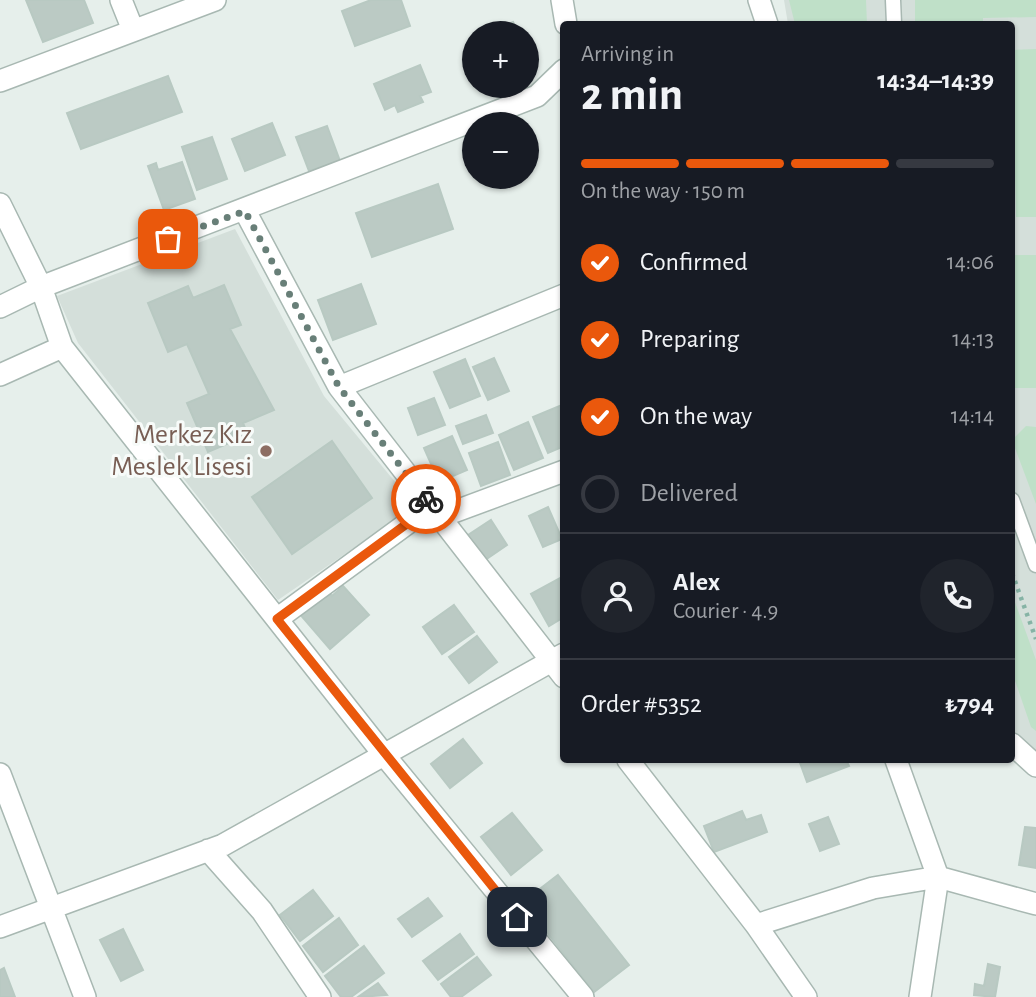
<!DOCTYPE html>
<html lang="en">
<head>
<meta charset="utf-8">
<style>
  body { margin:0; font-family:"Alegreya Sans",sans-serif; background:#20242c; color:#f1f3f6; height:100vh; display:flex; flex-direction:column; font-size:26px; white-space:nowrap }
  * { box-sizing:border-box; margin:0 }
  p { font-size:23px; color:#9ea1a6 }
  .icon { flex:none; width:38px; height:38px; fill:none; stroke:currentColor; stroke-width:2; stroke-linecap:round; stroke-linejoin:round }
  .map { position:relative; flex:1; overflow:hidden }
  .details { position:absolute; left:560px; top:21px; width:455px; height:742px; display:flex; flex-direction:column; background:#171b24; border-radius:7px; box-shadow:0 2px 5px #0004 }
  .details>* { flex:none }
  .tools { position:absolute; left:462px; top:21px; display:grid; gap:14px }
  .tools a { display:grid; place-items:center; width:77px; height:77px; border-radius:50%; background:#171b24; box-shadow:0 2px 5px #0004; font-size:35px }
  .pin { position:absolute; display:grid; place-items:center; width:60px; height:60px; color:#fff; margin:-30px; border-radius:14px; box-shadow:0 4px 10px #0006 }
  .courier { position:absolute; display:grid; place-items:center; width:70px; height:70px; margin:-35px; border:5px solid #ea580c; border-radius:50%; background:#fff; color:#222; box-shadow:0 2px 9px #0007 }
  .head em { font-style:normal; font-weight:700 }
  .head div { display:flex; flex-direction:column-reverse }
  .head { display:flex; align-items:center; justify-content:space-between; height:119px; padding:0 21px }
  h1 { font-size:46px; font-weight:700; line-height:52px }
  .bar { display:grid; grid-template-columns:repeat(4,1fr); gap:10px 7px; align-content:center; height:84px; padding:0 21px }
  .bar i { height:9px; border-radius:5px; background:#363941 }
  .bar .active { background:#ea580c }
  .bar p { grid-column:span 4 }
  .line { display:flex; align-items:center; gap:18px; padding:0 21px; border-top:2px solid #363941 }
  .line div { flex:1 }
  .round { display:grid; place-items:center; flex:none; width:74px; height:74px; border-radius:37px; background:#20242c }
  ol { padding:0 21px; list-style:none }
  li { display:flex; align-items:center; gap:21px; height:77px }
  li p { margin-inline-start:auto }
  li .icon { padding:7px; border-radius:50%; background:#ea580c; color:#fff; stroke-width:4 }
  li:last-child { color:#9ea1a6 }
  li i { width:38px; height:38px; border:4px solid #363941; border-radius:50% }
  .map>svg:first-child { display:block }
</style>
</head>
<body>
<div class="map">
<svg width="1036" height="997" viewBox="0 0 1036 997">
  <rect width="100%" height="100%" fill="#e6efeb"/>
  <path fill="#d4dfda" d="M784,0H1036V752L1016,743L1012,731V24H788Z
    M235,229L324,396L415,506L278,600L78,343L57,296Z"/>
  <path fill="#bfe0c8" d="M789,0H866L867,24H795Z
    M915,0H1036V17L983,18V24H915Z
    M1036,49V217H1016L1012,50Z
    M1012,255H1036V388H1012Z
    M1026,426L1036,427V504L1012,440Z
    M1012,594L1036,660V731L1031,727L1012,672Z"/>
  <path fill="#bbcac4" stroke="#b8c9c2" stroke-width="2" d="M26,0H84L93,23L43,42Z
    M371,0H401L410,26L355,46L342,11Z
    M513,22L518,33H487Z
    M420,65L431,92L420,96L423,102L398,112L395,105L385,110L374,84Z
    M168,76L182,112L81,149L67,113Z
    M272,123L285,155L245,171L232,139Z
    M327,126L340,161L309,171L296,137Z
    M212,137L227,179L197,190L182,147Z
    M182,162L195,199L164,210L148,166L156,163L158,170Z
    M438,184L453,229L372,257L356,213Z
    M361,284L376,324L333,340L318,300Z
    M224,285L241,325L230,329L274,410L243,423L248,435L208,452L187,403L209,394L187,344L168,352L148,303L188,286L193,298Z
    M494,358L509,391L488,400L473,367Z
    M465,359L480,396L450,408L434,372Z
    M434,398L445,425L418,435L408,408Z
    M562,405L564,446L548,453L533,417Z
    M486,415L493,433L463,444L456,426Z
    M528,422L543,458L514,470L499,435Z
    M452,436L467,470L439,482L424,448Z
    M332,441L372,498L292,554L252,497Z
    M498,442L510,475L481,486L469,453Z
    M548,507L562,539L543,547L529,516Z
    M491,520L507,545L482,562L465,537Z
    M560,578L564,585V617L549,626L531,594Z
    M343,586L369,615L330,649L298,612L328,592L332,596Z
    M454,605L474,632L442,654L423,627Z
    M477,636L497,662L469,683L449,657Z
    M463,739L482,763L450,788L431,764Z
    M799,760H846L849,766L807,782Z
    M742,811L746,820L761,815L767,832L714,852L704,826Z
    M512,813L542,850L511,875L481,837Z
    M828,817L839,844L820,851L809,824Z
    M1025,827L1036,828V868L1019,865Z
    M558,875L629,965L594,992L523,902Z
    M313,890L333,916L300,941L280,915Z
    M428,898L442,916L412,937L398,919Z
    M339,918L358,945L323,972L303,946Z
    M123,929L143,970L121,981L100,940Z
    M460,934L474,954L438,980L423,961Z
    M364,946L384,973L351,997H341L325,976Z
    M477,957L491,975L461,997H451L441,984Z
    M988,964L1000,967L995,997L974,995L975,984L984,986Z
    M4,968L15,997H0V970Z
    M378,983L387,995L358,997Z"/>
  <g fill="none" stroke-linecap="round" stroke-linejoin="round">
    <defs>
      <path id="service" d="M893,0L894,24
        M1012,500L1036,565"/>
      <path id="minor" d="M121,0L133,30
        M562,0L566,24
        M0,81L215,0
        M0,204L41,287L537,96L564,70
        M245,211L339,387L564,295
        M0,307L41,287L62,347L385,756L583,997
        M0,375L62,347
        M339,387L564,677
        M440,517L564,471
        M277,619L431,506
        M628,760L756,925L806,997
        M896,760L938,877L1036,904
        M0,774L85,997
        M208,850L262,911L320,997
        M756,925L873,888L938,877L920,997
        M0,927L223,845L564,654"/>
      <path id="tertiary" d="M759,0L767,24
        M1012,744L1036,766"/>
    </defs>
    <use href="#service" stroke="#a8b8b2" stroke-width="17"/>
    <use href="#minor" stroke="#a8b8b2" stroke-width="24"/>
    <use href="#tertiary" stroke="#a8b8b2" stroke-width="24"/>
    <path stroke="#86b3a5" stroke-width="4.5" stroke-dasharray="3.5 5" stroke-linecap="butt" d="M1012,573L1036,639"/>
    <use href="#service" stroke="#fff" stroke-width="14"/>
    <use href="#minor" stroke="#fff" stroke-width="21"/>
    <use href="#tertiary" stroke="#fff" stroke-width="21"/>
  </g>
  <g fill="none" stroke-linecap="round" stroke-linejoin="round">
    <path stroke="#687f78" stroke-width="7" stroke-dasharray="0 12.6" d="M168,239L245,211L339,387L426,499"/>
    <path stroke="#ea580c" stroke-width="9" d="M426,499L431,506L277,619L517,917"/>
  </g>
  <circle fill="#8d6e63" stroke="#f7fbf9" stroke-width="2.5" cx="266" cy="451" r="7"/>
  <g text-anchor="middle" dominant-baseline="central" stroke-width="6" stroke-linejoin="round" paint-order="stroke">
    <g font-size="28" fill="#785e54" stroke="#f7fbf9" text-anchor="end">
      <text x="252" y="435">Merkez Kız<tspan x="252" dy="32">Meslek Lisesi</tspan></text>
    </g>
  </g>
</svg>
<div class="tools">
<a>+</a>
<a>−</a>
</div>
<div class="pin" style="left:168px;top:239px;background:#ea580c"><svg class="icon" aria-label="bag" viewBox="0 0 24 24"><path d="M5 8h14l-1 12H6zM9 8a3 3 0 0 1 6 0"/></svg></div>
<div class="pin" style="left:517px;top:917px;background:#1f2937"><svg class="icon" aria-label="home" viewBox="0 0 24 24"><path d="M3 11l9-7 9 7M6 9v11h12V9"/></svg></div>
<div class="courier" style="left:426px;top:499px"><svg class="icon" aria-label="bike" viewBox="0 0 24 24"><circle cx="6" cy="16" r="4"/><circle cx="18" cy="16" r="4"/><path d="M6 16l4-8h5l3 8M10 8l3 8H6M13 5h3"/></svg></div>
<section class="details">
<div class="head"><div><h1>2 min</h1><p>Arriving in</p></div><em>14:34–14:39</em></div>
<div class="bar"><i class="active"></i><i class="active"></i><i class="active"></i><i></i><p>On the way · 150 m</p></div>
<ol>
<li><svg class="icon" aria-label="check" viewBox="0 0 24 24"><path d="M5 12l5 5 9-10"/></svg>Confirmed<p>14:06</p></li>
<li><svg class="icon" aria-label="check" viewBox="0 0 24 24"><path d="M5 12l5 5 9-10"/></svg>Preparing<p>14:13</p></li>
<li><svg class="icon" aria-label="check" viewBox="0 0 24 24"><path d="M5 12l5 5 9-10"/></svg>On the way<p>14:14</p></li>
<li><i></i>Delivered</li>
</ol>
<div class="line" style="height:126px"><a class="round"><svg class="icon" aria-label="person" viewBox="0 0 24 24"><circle cx="12" cy="8" r="4"/><path d="M4 21q1-7 8-7t8 7"/></svg></a><div><b>Alex</b><p>Courier · 4.9</p></div><a class="round"><svg class="icon" aria-label="phone" viewBox="0 0 24 24"><path d="M5 4h4l2 5-3 2q2 4 5 5l2-3 5 2v4C11 20 4 13 5 4z"/></svg></a></div>
<div class="line" style="height:91px"><div>Order #5352</div><b>₺794</b></div>
</section>
</div>
</body>
</html>
